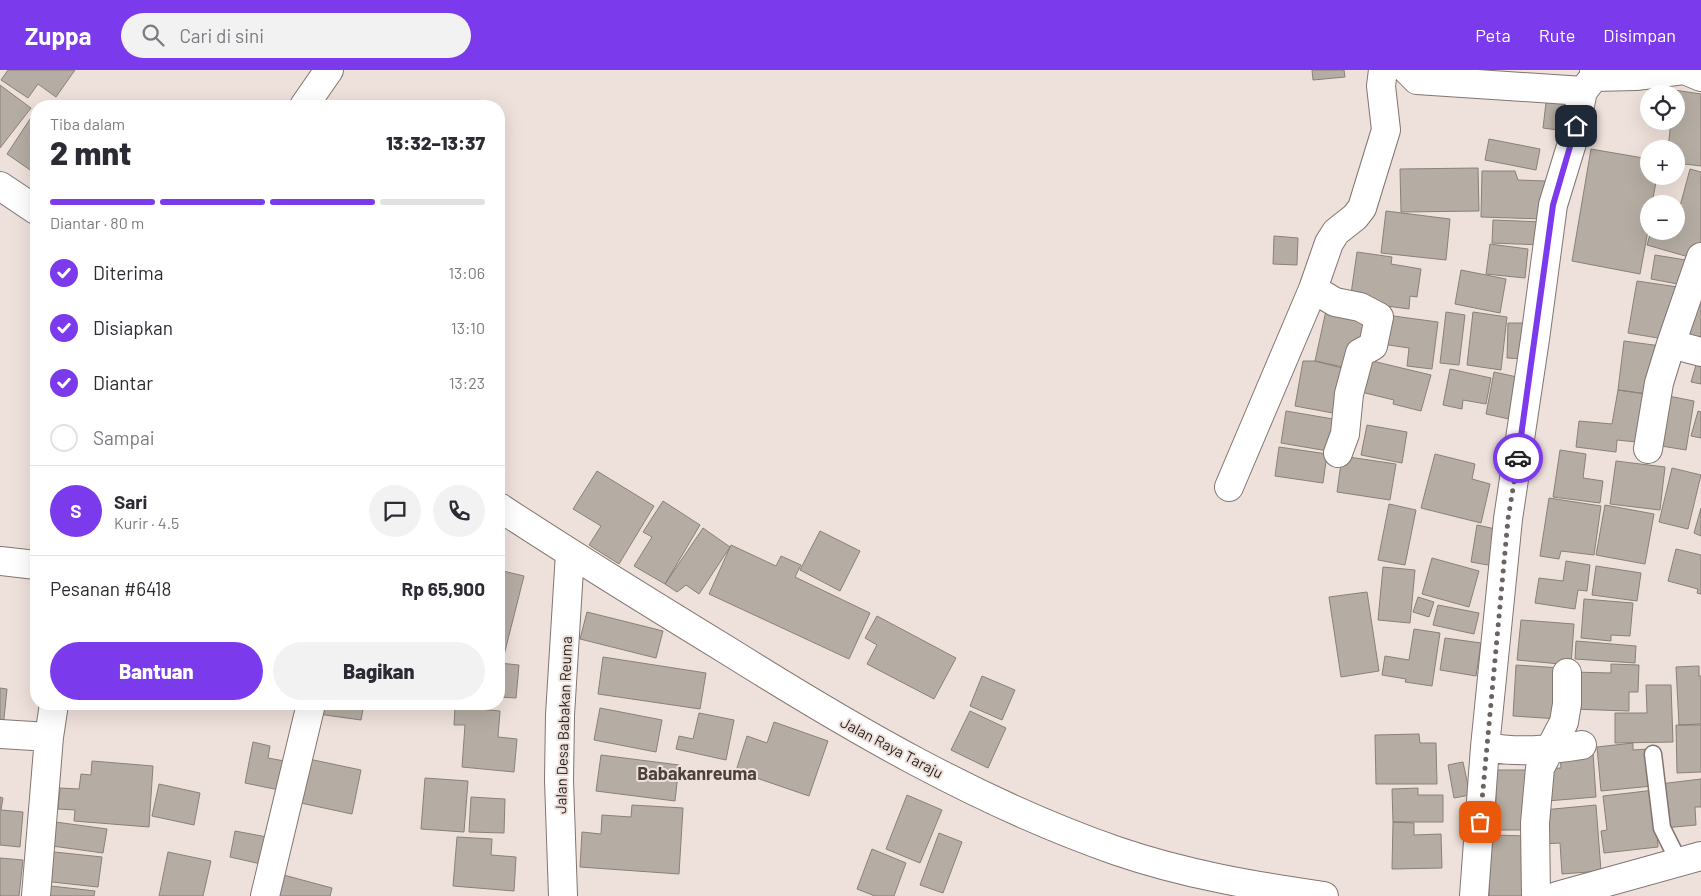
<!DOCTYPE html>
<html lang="id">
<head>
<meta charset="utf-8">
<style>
  body { margin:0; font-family:Barlow,sans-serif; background:#f2f2f3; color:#2b2b33; height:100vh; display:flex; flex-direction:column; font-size:19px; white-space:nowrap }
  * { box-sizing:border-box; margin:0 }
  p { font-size:16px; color:#7c7c81 }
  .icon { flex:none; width:28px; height:28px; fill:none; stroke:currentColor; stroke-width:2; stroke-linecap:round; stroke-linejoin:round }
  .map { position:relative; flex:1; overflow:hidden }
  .drawer { position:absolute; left:30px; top:30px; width:475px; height:610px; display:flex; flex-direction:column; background:#fff; border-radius:20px; box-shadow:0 5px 20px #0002 }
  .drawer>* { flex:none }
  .fabs { position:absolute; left:1640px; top:15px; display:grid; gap:10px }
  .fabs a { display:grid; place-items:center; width:45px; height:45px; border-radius:50%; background:#fff; box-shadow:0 5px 20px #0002; font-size:25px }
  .pin { position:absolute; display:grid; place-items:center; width:42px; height:42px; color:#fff; margin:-21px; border-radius:10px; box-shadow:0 2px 8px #0006 }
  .courier { position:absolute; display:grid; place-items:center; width:50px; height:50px; margin:-25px; border:4px solid #7c3aed; border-radius:50%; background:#fff; color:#222; box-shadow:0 1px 6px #0007 }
  .overview em { font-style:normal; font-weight:800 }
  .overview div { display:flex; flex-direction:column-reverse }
  .overview { display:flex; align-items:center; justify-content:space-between; height:85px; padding:0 20px }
  h1 { font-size:32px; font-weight:800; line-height:38px }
  .bar { display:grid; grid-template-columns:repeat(4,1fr); gap:8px 5px; align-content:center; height:60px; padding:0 20px }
  .bar i { height:6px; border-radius:4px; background:#e1e1e2 }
  .bar .current { background:#7c3aed }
  .bar p { grid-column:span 4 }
  .line { display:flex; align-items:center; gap:12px; padding:0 20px; border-top:1px solid #e1e1e2 }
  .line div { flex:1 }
  .round { display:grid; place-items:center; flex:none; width:52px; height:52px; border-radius:26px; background:#f2f2f3 }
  ol { padding:0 20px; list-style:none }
  li { display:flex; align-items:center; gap:15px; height:55px }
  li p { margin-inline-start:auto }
  li .icon { padding:5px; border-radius:50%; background:#7c3aed; color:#fff; stroke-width:4 }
  li:last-child { color:#7c7c81 }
  li i { width:28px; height:28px; border:2px solid #e1e1e2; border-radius:50% }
  .primary-button { display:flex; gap:10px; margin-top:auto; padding:10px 20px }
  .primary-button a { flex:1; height:58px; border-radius:30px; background:#7c3aed; color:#fff; font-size:20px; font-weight:800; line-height:58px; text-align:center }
  .primary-button a+a { background:#f2f2f3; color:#2b2b33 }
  header { display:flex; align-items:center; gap:30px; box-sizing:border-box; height:70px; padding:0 25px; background:#7c3aed; color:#fff }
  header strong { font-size:24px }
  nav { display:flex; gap:28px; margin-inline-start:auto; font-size:18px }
  .search { width:350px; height:45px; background:#f2f2f3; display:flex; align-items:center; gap:12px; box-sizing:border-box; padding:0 18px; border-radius:28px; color:#7c7c81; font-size:19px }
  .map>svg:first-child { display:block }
</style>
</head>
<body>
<header>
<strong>Zuppa</strong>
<div class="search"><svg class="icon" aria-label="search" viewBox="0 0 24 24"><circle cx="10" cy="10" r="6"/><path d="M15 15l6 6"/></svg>Cari di sini</div>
<nav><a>Peta</a><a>Rute</a><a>Disimpan</a></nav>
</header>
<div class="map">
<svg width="1701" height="826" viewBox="0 0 1701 826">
  <rect width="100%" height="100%" fill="#eee0db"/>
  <path fill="#b5ada3" stroke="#898178" d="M8,0H75L56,27L38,14L28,28L1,10Z
    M1312,0H1344L1345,7L1313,10Z
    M0,15L31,38L0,78Z
    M1674,20L1701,24V96L1676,93V79H1668L1671,51H1676V24H1674Z
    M1547,24L1570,26L1565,61L1543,58Z
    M36,40V104L7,84Z
    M1489,69L1540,79L1536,100L1485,90Z
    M1591,79L1649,89V106H1657L1652,134H1649V155L1640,204L1572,191Z
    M1478,98L1479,141L1401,142L1400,99Z
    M1690,99L1701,102V183L1699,190L1647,175L1651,161H1676V151Z
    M1482,101H1515L1518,110L1545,111V149L1481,147Z
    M1386,141L1450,149L1446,190L1381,183Z
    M1493,150L1542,152V175L1492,173Z
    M1274,166L1298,168L1297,195L1273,194Z
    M1490,174L1528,179L1525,208L1486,204Z
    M1357,182L1392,187L1391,194L1421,199L1417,227L1410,226L1409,239L1350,231Z
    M1655,185L1692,191L1688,216L1651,209Z
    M1461,200L1506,209L1500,243L1455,234Z
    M1637,211L1678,217L1670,270L1628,263Z
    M1701,227V270L1679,264Z
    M1327,236L1371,245L1352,299L1315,291Z
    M1446,242L1465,245L1459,295L1440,293Z
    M1473,242L1507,247L1501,300L1467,295Z
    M1386,245L1438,252L1432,299L1407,296L1409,278L1382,274Z
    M1508,253H1533L1525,289L1507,288Z
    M1624,271L1661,276L1654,325L1618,320Z
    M1699,285H1701V314L1691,312Z
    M1364,289L1431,305L1421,341L1393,334L1394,330L1357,321Z
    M1303,291H1315L1346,299L1338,344L1295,336Z
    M1450,299L1491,308L1486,334L1463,330L1462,339L1443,335Z
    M1494,302L1517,307L1509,349L1486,344Z
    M1618,320L1654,325L1646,373L1617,370L1616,382L1576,377L1579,351L1612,354Z
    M1658,324L1694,331L1686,380L1649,374Z
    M1286,341L1333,349L1328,381L1281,373Z
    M1698,341L1701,342V368L1691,366Z
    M1367,355L1407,362L1402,393L1361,385Z
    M1279,377L1327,384L1323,413L1275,406Z
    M1560,380L1586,384L1583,408L1603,411L1600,433L1553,427Z
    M1435,384L1475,394L1472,409L1490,414L1481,453L1421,438Z
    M1342,386L1396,394L1390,430L1337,422Z
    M1616,391L1665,397L1660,440L1610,434Z
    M1672,398L1701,405L1688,459L1659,452Z
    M597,401L654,436L619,494L589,475L601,456L573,439Z
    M1549,428L1601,436L1594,485L1561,481L1559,489L1540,486Z
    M663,431L700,455L665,514L634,496L652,467L643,462Z
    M1389,434L1416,440L1405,495L1378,490Z
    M1605,435L1654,444L1645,494L1596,485Z
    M1701,438V466L1694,463Z
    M1477,455L1505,461L1499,497L1471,492Z
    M703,458L730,477L699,524L686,515L677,522L665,514Z
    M820,461L860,481L840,521L800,500Z
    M731,475L776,496L781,486L801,495L795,507L870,543L849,589L709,524Z
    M1676,479L1701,485V524L1697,523L1698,519L1668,511Z
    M1432,488L1479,501L1469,537L1422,524Z
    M1566,491L1590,495L1587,521L1578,520L1575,539L1535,533L1539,508L1563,511Z
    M1596,496L1641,503L1637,531L1592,525Z
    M1383,497L1415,500L1410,553L1378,550Z
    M499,500L524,506L502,593H499Z
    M1367,522L1379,601L1341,607L1329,527Z
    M1418,527L1434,532L1429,547L1413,542Z
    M1584,529L1633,533L1630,566L1611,565V571L1581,568Z
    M1438,535L1479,543L1474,564L1433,555Z
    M587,542L663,561L656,588L580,569Z
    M877,546L956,588L934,629L867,594L877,575L865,568Z
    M1521,550L1574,554L1571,595L1517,590Z
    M1414,559L1440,563L1432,616L1405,612L1406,609L1382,605L1385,586L1409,590Z
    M1445,568L1481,573L1476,606L1440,600Z
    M1576,571L1636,576L1635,593L1575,589Z
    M603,587L706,603L700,639L598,624Z
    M499,593L519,595L516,628L499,627Z
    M1611,594L1639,595L1638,622H1629V641L1571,639L1572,602L1611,603Z
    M1516,595L1561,598L1559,649L1513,646Z
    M1699,596V606H1701V654L1679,655L1676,597Z
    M982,606L1015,620L1002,650L970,636Z
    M1646,615H1671L1673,672L1615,673V643H1647Z
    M0,618L7,619L3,658L0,657Z
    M319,634H364L361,650L318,644Z
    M455,637L500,641L498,667L517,669L514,702L462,697L465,655H454Z
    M600,638L662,650L656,682L594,670Z
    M970,641L1006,658L988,698L951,680Z
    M699,643L734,650L726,690L676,679L679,666L693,669Z
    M774,652L828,671L809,726L736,701L747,666L767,673Z
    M1676,655H1701V702L1677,703Z
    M1419,664L1420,673H1436L1437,714H1376L1375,665Z
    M253,672L270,676L268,688L290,692L284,721L245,713Z
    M1633,673V680L1649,679L1652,716L1601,721L1597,677Z
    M1593,683L1596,727L1547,731L1545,699L1561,698L1560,685Z
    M601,685L679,695L675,731L596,721Z
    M304,688L361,700L352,744L296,732Z
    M92,691L153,696L149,757L74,751L75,740L58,739L60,718L79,719L81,704L91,705Z
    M1463,692L1470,725L1454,728L1448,695Z
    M1496,700H1528V760H1496Z
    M425,708L468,711L464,762L421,759Z
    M1701,709V737H1695L1696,755L1664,758L1660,714Z
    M159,714L200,723L194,755L152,746Z
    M1418,718V725H1443V752H1393L1392,719Z
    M1655,720L1658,777L1604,783L1601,761L1607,760L1603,726Z
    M907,725L942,740L920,793L886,779Z
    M0,727L3,728L1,740L23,742L20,777L0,775Z
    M471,727L505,729L504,763L469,762Z
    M632,735L683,738L679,804L580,797L582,762L601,764L602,745L631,747Z
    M1596,735L1601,801L1562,804L1560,773L1543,774V740Z
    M48,751L107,759L103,783L45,775Z
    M1393,752L1414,753V765L1441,764L1442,798L1392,799Z
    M235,761L267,767L261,794L230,787Z
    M939,763L962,772L943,823L920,815Z
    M1491,765L1529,766L1527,826H1489Z
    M457,767L492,769L491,785L516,787L514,821L453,816Z
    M872,779L906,793L894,826H875L857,819Z
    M45,781L102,787L98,817L43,811Z
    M168,782L211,791L203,826H159Z
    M0,788L23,790L19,826H0Z
    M280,804L332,818L330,826H274Z
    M42,815L95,821L94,826H40Z"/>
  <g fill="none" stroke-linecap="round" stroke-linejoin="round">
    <defs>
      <path id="lane" d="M1653,684L1662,758L1679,792"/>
      <path id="street" d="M1407,0L1417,10L1583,21
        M1594,7L1636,6L1684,0L1701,7
        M304,36L329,0
        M0,116L36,140
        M1701,187L1671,274L1701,282
        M1313,219L1335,232L1360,237L1379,247L1373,276L1360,283L1349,324L1345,364L1338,383
        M1648,379L1659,313L1671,274
        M1229,417L1313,219L1329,173L1336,162L1355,147L1362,138L1386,60L1381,16L1383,0
        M499,437C575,487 653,535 730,582C853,659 979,733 1117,781C1184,804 1254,816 1324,826
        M0,491L36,495
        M0,664L49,667
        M1485,677C1518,683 1550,680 1582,675
        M36,826L49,667L54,634
        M265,826L311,634
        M563,826L559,710L560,645L570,483
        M1474,826L1485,677L1508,449L1535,269L1553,135L1572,73L1583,21L1594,7V0
        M1536,826L1535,753L1540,698L1564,652L1567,634V603
        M1557,826L1701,786"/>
    </defs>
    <use href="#lane" stroke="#827571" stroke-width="19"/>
    <use href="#street" stroke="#827571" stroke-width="30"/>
    <use href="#lane" stroke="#fff" stroke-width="16"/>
    <use href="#street" stroke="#fff" stroke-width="28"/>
  </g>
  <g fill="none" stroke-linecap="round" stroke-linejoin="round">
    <path stroke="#6b6360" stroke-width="5" stroke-dasharray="0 9" d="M1480,752L1508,449L1518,388"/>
    <path stroke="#7c3aed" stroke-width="6" d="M1518,388L1553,135L1576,56"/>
  </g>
  <g text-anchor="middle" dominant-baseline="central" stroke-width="4" stroke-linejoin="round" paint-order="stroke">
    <g font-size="15" fill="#241f1d" stroke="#eee0db">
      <text transform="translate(563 655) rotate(-88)">Jalan Desa Babakan Reuma</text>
      <text transform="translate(892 677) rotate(28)">Jalan Raya Taraju</text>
    </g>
    <g font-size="18" font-weight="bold" fill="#4c413d" stroke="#eee0db">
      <text x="697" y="703">Babakanreuma</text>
    </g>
  </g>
</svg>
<div class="fabs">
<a><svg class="icon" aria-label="locate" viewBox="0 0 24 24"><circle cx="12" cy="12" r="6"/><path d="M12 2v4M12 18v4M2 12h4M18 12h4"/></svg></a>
<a>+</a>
<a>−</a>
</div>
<div class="pin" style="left:1480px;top:752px;background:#ea580c"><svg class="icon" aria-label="bag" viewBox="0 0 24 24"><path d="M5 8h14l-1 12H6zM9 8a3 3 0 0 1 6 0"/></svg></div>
<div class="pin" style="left:1576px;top:56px;background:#1f2937"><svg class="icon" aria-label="home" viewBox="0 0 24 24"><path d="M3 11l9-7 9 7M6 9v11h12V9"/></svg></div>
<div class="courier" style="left:1518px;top:388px"><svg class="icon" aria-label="car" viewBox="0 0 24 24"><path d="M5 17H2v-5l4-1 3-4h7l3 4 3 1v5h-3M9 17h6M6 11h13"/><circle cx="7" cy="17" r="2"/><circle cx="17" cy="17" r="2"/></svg></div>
<section class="drawer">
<div class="overview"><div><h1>2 mnt</h1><p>Tiba dalam</p></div><em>13:32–13:37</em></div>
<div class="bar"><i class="current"></i><i class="current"></i><i class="current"></i><i></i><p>Diantar · 80 m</p></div>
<ol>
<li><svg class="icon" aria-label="check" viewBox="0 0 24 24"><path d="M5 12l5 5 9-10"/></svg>Diterima<p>13:06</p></li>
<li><svg class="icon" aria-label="check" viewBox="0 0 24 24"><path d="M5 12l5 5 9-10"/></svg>Disiapkan<p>13:10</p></li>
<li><svg class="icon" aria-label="check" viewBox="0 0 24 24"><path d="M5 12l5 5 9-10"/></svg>Diantar<p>13:23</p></li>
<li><i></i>Sampai</li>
</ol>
<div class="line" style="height:90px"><b class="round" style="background:#7c3aed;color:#fff">S</b><div><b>Sari</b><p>Kurir · 4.5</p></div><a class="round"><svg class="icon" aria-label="chat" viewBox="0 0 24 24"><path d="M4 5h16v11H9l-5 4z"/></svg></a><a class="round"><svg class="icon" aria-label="phone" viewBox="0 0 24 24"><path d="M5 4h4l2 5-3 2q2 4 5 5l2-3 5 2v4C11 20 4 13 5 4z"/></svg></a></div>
<div class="line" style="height:65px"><div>Pesanan #6418</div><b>Rp 65,900</b></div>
<div class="primary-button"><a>Bantuan</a><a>Bagikan</a></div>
</section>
</div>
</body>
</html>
